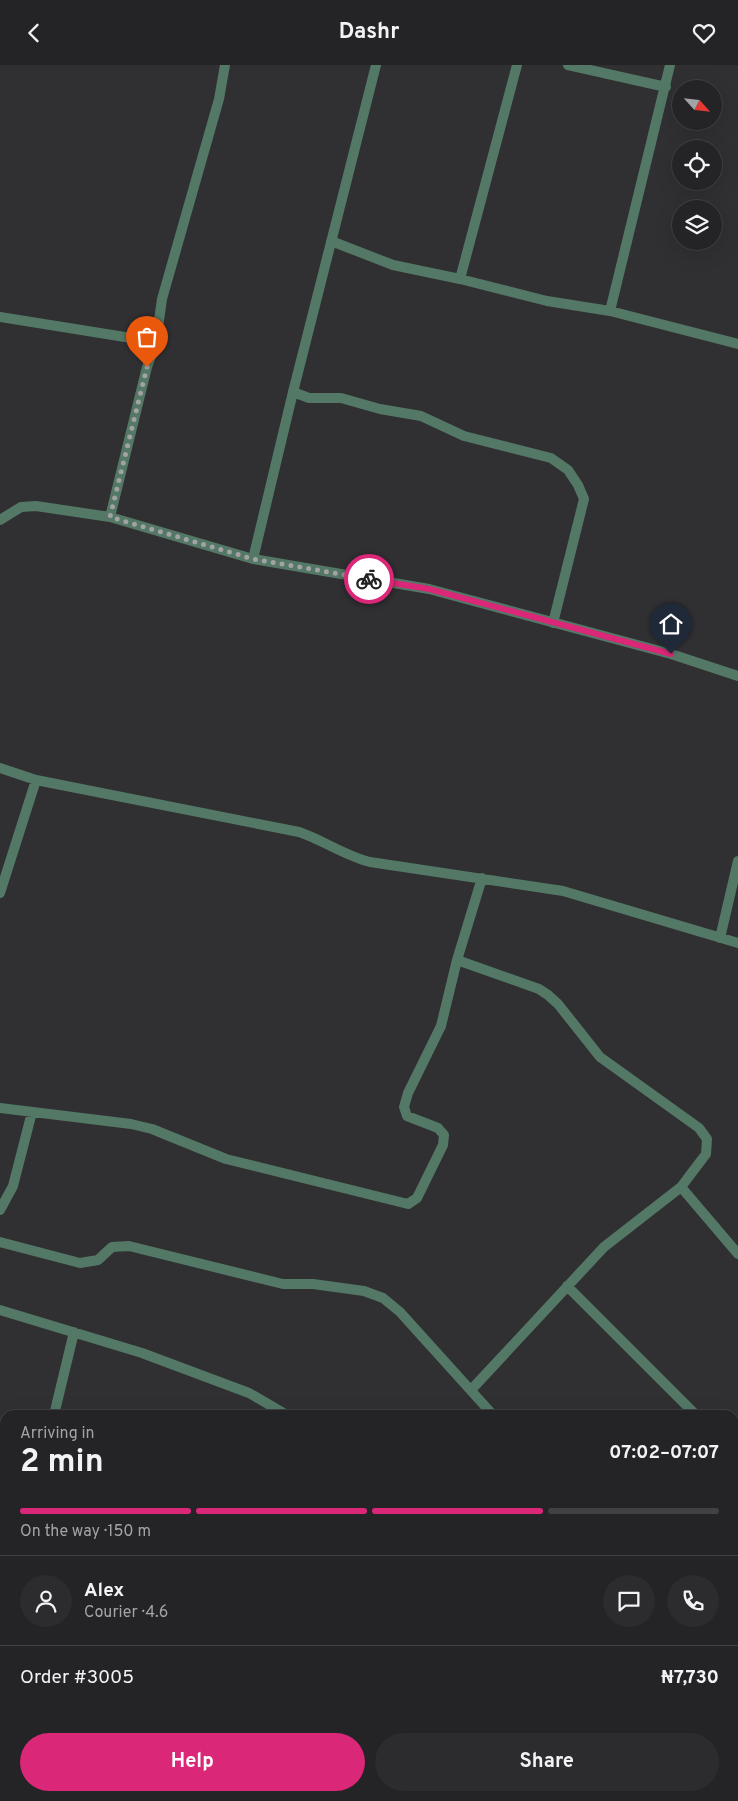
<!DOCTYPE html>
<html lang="en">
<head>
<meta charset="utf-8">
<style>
  body { margin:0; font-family:Overpass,sans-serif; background:#2c2b2e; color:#f1f3f6; height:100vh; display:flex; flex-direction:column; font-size:19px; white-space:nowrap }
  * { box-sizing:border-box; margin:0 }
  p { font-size:16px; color:#a3a4a7 }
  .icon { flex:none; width:28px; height:28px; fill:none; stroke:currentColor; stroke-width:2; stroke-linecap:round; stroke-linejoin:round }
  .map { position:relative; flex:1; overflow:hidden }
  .panel { position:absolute; left:0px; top:1345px; width:739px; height:391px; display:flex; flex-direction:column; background:#242326; border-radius:15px 15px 0 0; box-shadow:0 5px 20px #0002,0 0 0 1px #414043 }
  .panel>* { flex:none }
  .needle { width:32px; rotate:117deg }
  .buttons { position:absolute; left:672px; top:15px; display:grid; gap:10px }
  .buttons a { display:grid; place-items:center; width:50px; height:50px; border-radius:50%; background:#242326; box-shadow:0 5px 20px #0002,0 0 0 1px #414043; font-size:25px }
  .pin { position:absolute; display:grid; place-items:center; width:42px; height:42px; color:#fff; margin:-51px -21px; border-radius:50% 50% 50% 0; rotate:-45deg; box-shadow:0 0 5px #0007 }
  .pin .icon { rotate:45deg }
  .courier { position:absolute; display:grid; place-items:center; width:50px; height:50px; margin:-25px; border:4px solid #db2777; border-radius:50%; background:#fff; color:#222; box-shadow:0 1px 6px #0007 }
  .overview em { font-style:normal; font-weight:700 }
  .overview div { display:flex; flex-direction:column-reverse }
  .overview { display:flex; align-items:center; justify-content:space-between; height:85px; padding:0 20px }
  h1 { font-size:32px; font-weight:700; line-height:38px }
  .bar { display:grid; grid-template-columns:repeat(4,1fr); gap:8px 5px; align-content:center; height:60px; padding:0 20px }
  .bar i { height:6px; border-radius:4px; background:#414043 }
  .bar .selected { background:#db2777 }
  .bar p { grid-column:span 4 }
  .line { display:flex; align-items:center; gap:12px; padding:0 20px; border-top:1px solid #414043 }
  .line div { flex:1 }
  .round { display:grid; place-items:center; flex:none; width:52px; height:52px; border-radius:26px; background:#2c2b2e }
  .cta { display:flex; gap:10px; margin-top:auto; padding:10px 20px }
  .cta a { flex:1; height:58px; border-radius:30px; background:#db2777; color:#fff; font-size:20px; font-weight:700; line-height:58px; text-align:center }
  .cta a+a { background:#2c2b2e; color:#f1f3f6 }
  header { display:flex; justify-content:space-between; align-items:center; height:65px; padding:0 20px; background:#242326; font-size:22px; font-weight:700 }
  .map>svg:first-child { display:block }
</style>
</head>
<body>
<header><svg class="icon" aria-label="back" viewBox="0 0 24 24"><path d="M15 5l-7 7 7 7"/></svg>Dashr<svg class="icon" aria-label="heart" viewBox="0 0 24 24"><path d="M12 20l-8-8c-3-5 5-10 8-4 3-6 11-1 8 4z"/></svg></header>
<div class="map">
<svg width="738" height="1736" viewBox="0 0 738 1736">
  <rect width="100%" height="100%" fill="#302f32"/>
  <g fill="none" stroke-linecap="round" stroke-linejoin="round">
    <path stroke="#537866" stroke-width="10" d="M568,0L666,22
      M331,176L393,200L460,214L547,236L610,246L738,279
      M460,214L517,0
      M610,246L670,0
      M0,252L156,277
      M293,327L309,333H341L380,344L421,351L464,371L551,393L568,405L578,420L584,434L553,558
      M110,452L147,302L156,277L162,234L219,34L225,0
      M0,455L21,442L36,441L110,452L253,494L429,524L671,589L738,611
      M253,494L293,327L376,0
      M0,703L36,715L299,767C323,775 345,791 370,797L563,826L738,878
      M0,828L36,715
      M720,873L738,796
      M457,895L539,924L548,930L558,939L600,992L699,1063L707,1074L706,1089L681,1122L604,1182L471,1325
      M0,1043L131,1059L152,1064L226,1094L408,1139L417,1133L443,1080L444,1070L438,1063L407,1051L404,1042L408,1028L441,961L457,895L482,813
      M681,1122L738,1189
      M0,1145L13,1121L32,1047
      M0,1177L80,1198L98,1195L112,1182L129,1181L283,1219H313L364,1226L383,1233L400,1247L493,1350
      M567,1221L696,1350
      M0,1245L142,1288L249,1328L287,1350
      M54,1350L74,1267
      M734,1366L738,1364
      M734,1493H738
      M734,1642L738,1643
      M0,1709L5,1706
      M24,1731L26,1736
      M309,1731L310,1734
      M674,1731L675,1736"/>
  </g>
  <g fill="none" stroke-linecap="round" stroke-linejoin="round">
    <path stroke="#a2a1a3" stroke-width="5" stroke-dasharray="0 9" d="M147,302L110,452L253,494L369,514"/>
    <path stroke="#db2777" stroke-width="6" d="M369,514L429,524L671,589"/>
  </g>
</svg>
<div class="buttons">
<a><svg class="needle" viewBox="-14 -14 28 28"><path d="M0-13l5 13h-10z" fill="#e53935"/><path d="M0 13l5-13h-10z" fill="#a3a4a7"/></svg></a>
<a><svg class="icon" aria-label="locate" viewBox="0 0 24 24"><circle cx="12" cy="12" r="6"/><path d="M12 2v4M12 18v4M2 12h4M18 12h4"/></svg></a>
<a><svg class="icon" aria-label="layers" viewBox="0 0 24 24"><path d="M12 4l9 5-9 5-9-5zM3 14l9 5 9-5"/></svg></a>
</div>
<div class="pin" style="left:147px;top:302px;background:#ea580c"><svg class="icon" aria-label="bag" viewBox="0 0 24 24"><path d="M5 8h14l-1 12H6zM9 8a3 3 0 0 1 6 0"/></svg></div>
<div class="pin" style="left:671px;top:589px;background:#1f2937"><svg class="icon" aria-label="home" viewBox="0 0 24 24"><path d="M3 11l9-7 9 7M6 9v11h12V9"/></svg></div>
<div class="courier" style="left:369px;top:514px"><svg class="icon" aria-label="bike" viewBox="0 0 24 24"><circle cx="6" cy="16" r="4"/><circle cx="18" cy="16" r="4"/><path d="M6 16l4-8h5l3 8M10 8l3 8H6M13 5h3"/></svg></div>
<section class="panel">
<div class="overview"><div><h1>2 min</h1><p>Arriving in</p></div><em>07:02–07:07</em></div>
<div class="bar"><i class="selected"></i><i class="selected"></i><i class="selected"></i><i></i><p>On the way · 150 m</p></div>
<div class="line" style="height:90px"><a class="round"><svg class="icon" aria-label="person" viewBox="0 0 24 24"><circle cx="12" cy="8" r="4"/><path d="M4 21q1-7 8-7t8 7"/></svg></a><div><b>Alex</b><p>Courier · 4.6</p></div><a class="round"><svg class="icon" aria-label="chat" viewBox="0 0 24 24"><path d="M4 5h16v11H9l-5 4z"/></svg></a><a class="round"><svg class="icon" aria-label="phone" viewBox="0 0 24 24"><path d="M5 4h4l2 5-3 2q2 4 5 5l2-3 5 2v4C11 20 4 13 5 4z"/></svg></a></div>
<div class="line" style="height:65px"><div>Order #3005</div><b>₦7,730</b></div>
<div class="cta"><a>Help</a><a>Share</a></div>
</section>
</div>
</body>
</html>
